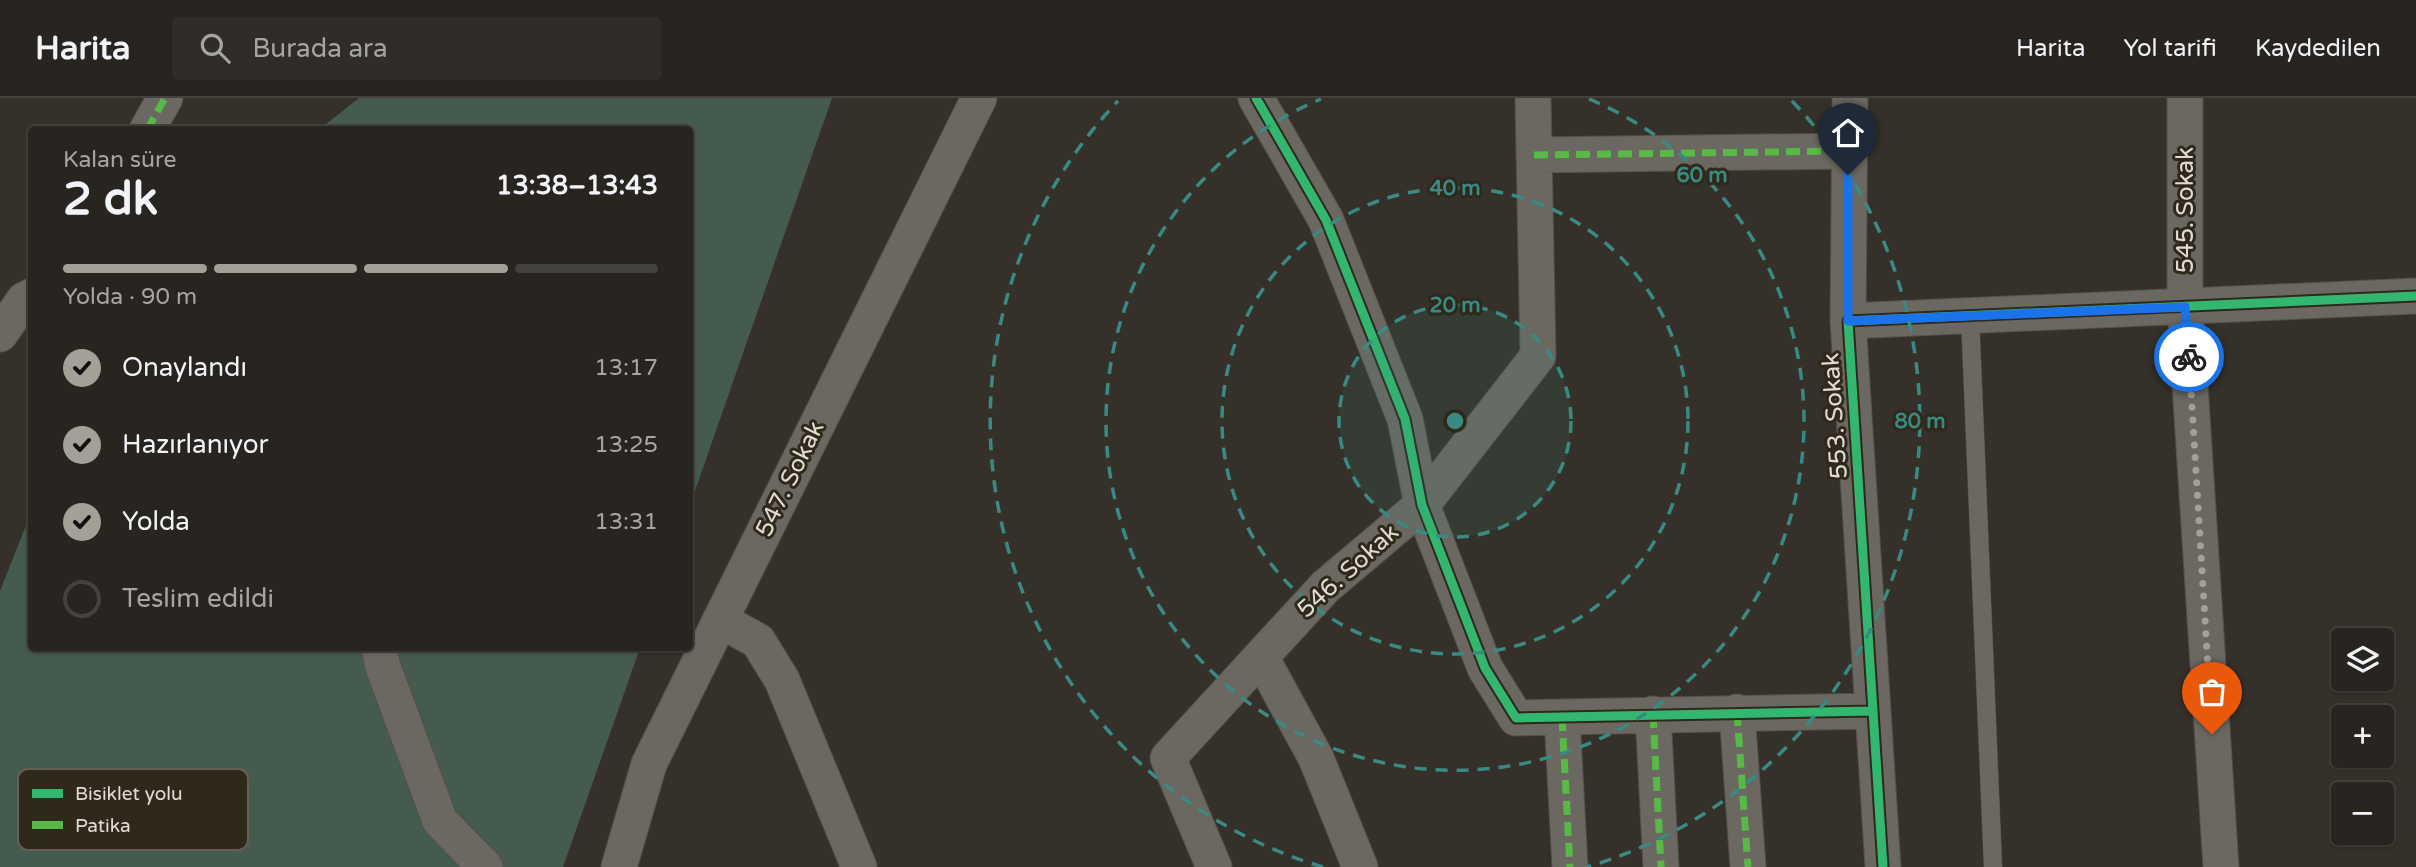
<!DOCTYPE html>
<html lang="tr">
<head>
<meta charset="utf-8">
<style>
  body { margin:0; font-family:"Varela Round",sans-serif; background:#302d29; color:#f1f3f6; height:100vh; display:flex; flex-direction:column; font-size:26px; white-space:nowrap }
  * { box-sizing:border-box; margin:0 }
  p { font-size:23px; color:#a5a5a5 }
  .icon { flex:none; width:38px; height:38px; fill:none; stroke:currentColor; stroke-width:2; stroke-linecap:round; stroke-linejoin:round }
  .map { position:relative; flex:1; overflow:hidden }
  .side { position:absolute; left:28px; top:28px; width:665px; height:525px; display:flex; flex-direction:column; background:#282520; border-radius:7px; box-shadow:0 2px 5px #0004,0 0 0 2px #44423e }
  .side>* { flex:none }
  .buttons { position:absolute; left:2331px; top:530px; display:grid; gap:14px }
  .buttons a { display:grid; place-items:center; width:63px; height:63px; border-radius:7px; background:#282520; box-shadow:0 2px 5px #0004,0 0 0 2px #44423e; font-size:35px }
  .pin { position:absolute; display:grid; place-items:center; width:60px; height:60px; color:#fff; margin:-72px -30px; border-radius:50% 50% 50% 0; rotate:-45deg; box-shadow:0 0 7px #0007 }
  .pin .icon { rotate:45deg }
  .courier { position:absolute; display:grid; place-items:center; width:70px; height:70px; margin:-35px; border:5px solid #1a73e8; border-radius:50%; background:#fff; color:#222; box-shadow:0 2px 9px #0007 }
  .overview em { font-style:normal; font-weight:800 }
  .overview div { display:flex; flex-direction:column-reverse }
  .overview { display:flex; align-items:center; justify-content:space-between; height:119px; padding:0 35px }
  h1 { font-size:46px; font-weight:800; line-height:52px }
  .bar { display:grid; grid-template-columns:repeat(4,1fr); gap:10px 7px; align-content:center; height:84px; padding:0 35px }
  .bar i { height:9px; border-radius:5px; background:#44423e }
  .bar .current { background:#a4a098 }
  .bar p { grid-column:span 4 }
  ol { padding:0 35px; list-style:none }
  li { display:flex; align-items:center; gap:21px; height:77px }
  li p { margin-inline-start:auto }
  li .icon { padding:7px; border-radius:50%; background:#a4a098; color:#111; stroke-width:4 }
  li:last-child { color:#a5a5a5 }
  li i { width:38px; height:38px; border:4px solid #44423e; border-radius:50% }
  header { display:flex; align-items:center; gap:42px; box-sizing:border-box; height:98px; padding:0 35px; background:#282520; border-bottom:2px solid #44423e }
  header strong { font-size:33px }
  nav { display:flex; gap:38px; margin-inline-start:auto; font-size:24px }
  .search { width:490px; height:63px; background:#302d29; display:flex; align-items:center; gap:18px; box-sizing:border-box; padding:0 24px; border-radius:7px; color:#a5a5a5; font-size:26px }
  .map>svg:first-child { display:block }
</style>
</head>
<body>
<header>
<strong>Harita</strong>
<div class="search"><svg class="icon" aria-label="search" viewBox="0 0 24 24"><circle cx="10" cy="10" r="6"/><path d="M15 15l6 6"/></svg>Burada ara</div>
<nav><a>Harita</a><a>Yol tarifi</a><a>Kaydedilen</a></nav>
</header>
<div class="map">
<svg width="2416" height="769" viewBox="0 0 2416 769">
  <rect width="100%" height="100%" fill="#35312a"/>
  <path fill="#465b4f" d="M359,0H832L690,407V32L320,31Z
    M31,415L32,550H640L563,769H0V493Z"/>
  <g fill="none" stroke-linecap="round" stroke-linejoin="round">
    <defs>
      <path id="service" d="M1970,218L1993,769"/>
      <path id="minor" d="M1256,0L1326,122L1405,321L1422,407L1485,570L1516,620L1873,613
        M2185,0V209L2221,769
        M147,32L165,0
        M1534,57L1848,53
        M1848,223L1850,0
        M0,236L24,202L32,198
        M720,522L758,543L782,582L859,769
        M379,550L383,569L440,723L485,769
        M1261,559L1316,660L1360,769
        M1737,614L1748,769
        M1653,616L1661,769
        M1562,619L1570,769
        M619,769L649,666L979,0
        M1214,769L1168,660L1325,489L1422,407L1538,258L1533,0
        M1883,769L1848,223L2416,198"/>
    </defs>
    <use href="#service" stroke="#534f49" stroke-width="19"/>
    <use href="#minor" stroke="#534f49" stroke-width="37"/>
    <use href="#service" stroke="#6b6761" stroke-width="18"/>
    <use href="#minor" stroke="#6b6761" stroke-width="35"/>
    <path stroke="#58b947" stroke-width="7" stroke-dasharray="14 7" stroke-linecap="butt" d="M147,32L165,0
      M1534,57L1848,53
      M1737,614L1748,769
      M1653,616L1661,769
      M1562,619L1570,769"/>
    <defs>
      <path id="cycleway" d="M1256,0L1326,122L1405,321L1422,407L1485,570L1516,620L1873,613
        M1883,769L1848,223L2416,198"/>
    </defs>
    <use href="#cycleway" stroke="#2f291b" stroke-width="13"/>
    <use href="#cycleway" stroke="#33b770" stroke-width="9"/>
  </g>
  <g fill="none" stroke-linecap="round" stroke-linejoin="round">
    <path stroke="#a4a098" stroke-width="7" stroke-dasharray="0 12.6" d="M2189,259L2212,636"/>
    <path stroke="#1a73e8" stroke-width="9" d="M1848,77V223L2185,209L2189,259"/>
  </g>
  <circle cx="1455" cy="323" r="116" fill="#398a82" fill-opacity=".12"/>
  <g fill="none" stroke="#398a82" stroke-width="3.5" stroke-dasharray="12 9">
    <circle cx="1455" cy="323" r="116"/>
    <circle cx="1455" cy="323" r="233"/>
    <path d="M1589 1A349 349 0 1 1 1321 1"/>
    <path d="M1323 769A465 465 0 0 1 1118 3M1792 3A465 465 0 0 1 1587 769"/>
  </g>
  <g text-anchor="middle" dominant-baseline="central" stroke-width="6" stroke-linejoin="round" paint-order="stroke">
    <g font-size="24" fill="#e0dcd4" stroke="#2f291b">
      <text transform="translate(2185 112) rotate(-90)">545. Sokak</text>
      <text transform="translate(1835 318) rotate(-94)">553. Sokak</text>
      <text transform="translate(790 381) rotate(-64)">547. Sokak</text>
      <text transform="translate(1348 473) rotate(-42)">546. Sokak</text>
    </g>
  </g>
  <rect x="18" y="671" width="230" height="81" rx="10" fill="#2f291b" stroke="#645f52" stroke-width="2"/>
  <rect x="32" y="691" width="31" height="9" fill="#33b770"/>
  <rect x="32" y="723" width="31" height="8" fill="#58b947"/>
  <g font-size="19" fill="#e0dcd4">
    <text x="75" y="702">Bisiklet yolu</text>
    <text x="75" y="734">Patika</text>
  </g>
  <circle cx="1455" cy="323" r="10" fill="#398a82" stroke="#2f291b" stroke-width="3.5"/>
  <g font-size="21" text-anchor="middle" font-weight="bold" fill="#398a82" stroke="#2f291b" stroke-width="6" stroke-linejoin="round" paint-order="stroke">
    <text x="1702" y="84">60 m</text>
    <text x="1455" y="97">40 m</text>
    <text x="1455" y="214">20 m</text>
    <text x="1920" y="330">80 m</text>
  </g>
</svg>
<div class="buttons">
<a><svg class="icon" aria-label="layers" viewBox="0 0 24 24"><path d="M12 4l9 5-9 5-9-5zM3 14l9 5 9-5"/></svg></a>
<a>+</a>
<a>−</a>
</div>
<div class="pin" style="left:2212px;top:636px;background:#ea580c"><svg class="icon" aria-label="bag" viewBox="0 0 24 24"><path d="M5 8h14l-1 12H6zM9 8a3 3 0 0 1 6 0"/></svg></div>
<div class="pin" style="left:1848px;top:77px;background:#1f2937"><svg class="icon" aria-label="home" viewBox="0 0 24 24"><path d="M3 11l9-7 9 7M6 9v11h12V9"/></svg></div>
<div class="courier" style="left:2189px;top:259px"><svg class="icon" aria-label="bike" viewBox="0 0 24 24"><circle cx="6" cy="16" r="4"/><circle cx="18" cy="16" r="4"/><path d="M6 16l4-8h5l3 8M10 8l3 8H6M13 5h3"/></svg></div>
<section class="side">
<div class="overview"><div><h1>2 dk</h1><p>Kalan süre</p></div><em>13:38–13:43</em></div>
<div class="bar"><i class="current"></i><i class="current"></i><i class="current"></i><i></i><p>Yolda · 90 m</p></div>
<ol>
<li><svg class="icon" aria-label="check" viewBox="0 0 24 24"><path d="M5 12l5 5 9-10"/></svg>Onaylandı<p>13:17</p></li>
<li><svg class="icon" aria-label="check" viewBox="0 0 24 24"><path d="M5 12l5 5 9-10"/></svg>Hazırlanıyor<p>13:25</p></li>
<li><svg class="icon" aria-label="check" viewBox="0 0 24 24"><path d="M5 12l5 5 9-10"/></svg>Yolda<p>13:31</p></li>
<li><i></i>Teslim edildi</li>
</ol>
</section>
</div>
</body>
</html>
